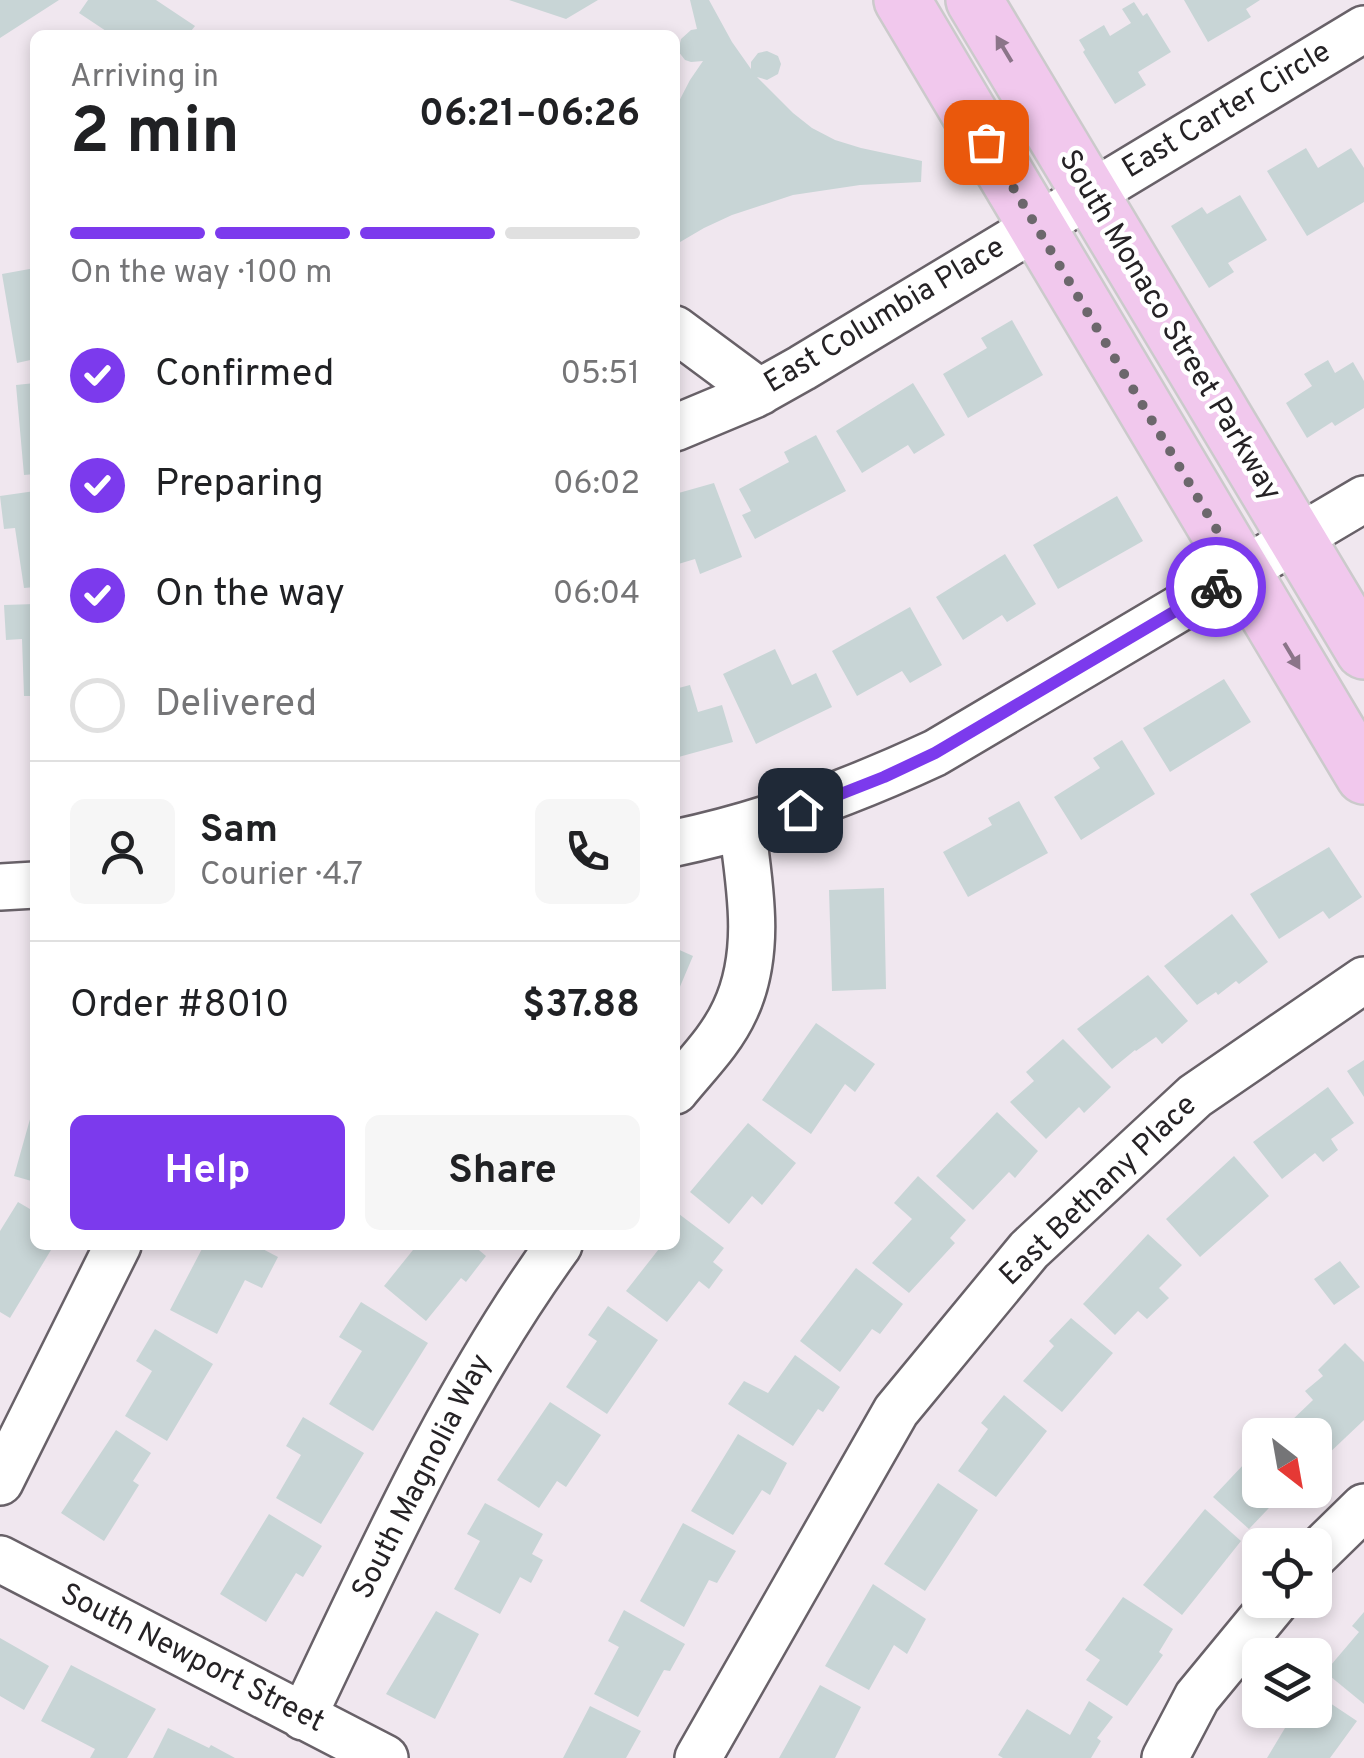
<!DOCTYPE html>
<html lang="en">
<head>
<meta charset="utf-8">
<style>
  body { margin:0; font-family:Overpass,sans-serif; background:#f6f6f6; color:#202124; height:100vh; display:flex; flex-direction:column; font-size:38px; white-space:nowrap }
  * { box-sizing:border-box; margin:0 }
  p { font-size:32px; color:#757577 }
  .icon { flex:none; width:55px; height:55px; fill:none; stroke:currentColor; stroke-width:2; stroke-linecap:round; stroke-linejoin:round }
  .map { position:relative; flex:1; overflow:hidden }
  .drawer { position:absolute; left:30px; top:30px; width:650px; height:1220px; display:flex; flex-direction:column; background:#fff; border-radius:15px; box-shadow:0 5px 15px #0003 }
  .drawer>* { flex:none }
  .needle { width:65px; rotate:149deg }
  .tools { position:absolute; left:1242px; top:1418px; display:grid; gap:20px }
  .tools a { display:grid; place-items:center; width:90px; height:90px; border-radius:15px; background:#fff; box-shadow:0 5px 15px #0003; font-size:50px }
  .pin { position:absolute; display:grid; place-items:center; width:85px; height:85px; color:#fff; margin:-42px; border-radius:20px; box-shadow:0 5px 15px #0006 }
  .courier { position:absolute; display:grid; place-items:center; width:100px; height:100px; margin:-50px; border:8px solid #7c3aed; border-radius:50%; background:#fff; color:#222; box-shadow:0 2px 12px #0007 }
  .head em { font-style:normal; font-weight:700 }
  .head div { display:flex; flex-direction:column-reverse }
  .head { display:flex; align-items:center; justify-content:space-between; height:170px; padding:0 40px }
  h1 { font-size:65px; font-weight:700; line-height:75px }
  .bar { display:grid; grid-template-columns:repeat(4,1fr); gap:15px 10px; align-content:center; height:120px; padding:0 40px }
  .bar i { height:12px; border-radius:8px; background:#e0e0e0 }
  .bar .on { background:#7c3aed }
  .bar p { grid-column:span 4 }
  .line { display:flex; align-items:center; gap:25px; padding:0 40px; border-top:2px solid #e0e0e0 }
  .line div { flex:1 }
  .round { display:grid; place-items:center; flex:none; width:105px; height:105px; border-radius:15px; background:#f6f6f6 }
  ol { padding:0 40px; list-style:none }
  li { display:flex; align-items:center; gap:30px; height:110px }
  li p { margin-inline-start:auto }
  li .icon { padding:10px; border-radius:50%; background:#7c3aed; color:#fff; stroke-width:4 }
  li:last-child { color:#757577 }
  li i { width:55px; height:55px; border:5px solid #e0e0e0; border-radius:50% }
  .cta { display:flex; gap:20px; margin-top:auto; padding:20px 40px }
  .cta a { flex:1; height:115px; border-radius:15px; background:#7c3aed; color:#fff; font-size:40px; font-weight:700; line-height:115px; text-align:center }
  .cta a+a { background:#f6f6f6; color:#202124 }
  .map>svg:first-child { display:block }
</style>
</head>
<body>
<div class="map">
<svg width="1364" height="1758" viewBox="0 0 1364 1758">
  <rect width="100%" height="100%" fill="#f0e7ef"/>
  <path fill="#c8d5d6" d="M0,0H59L0,38Z
    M88,0H156L195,26L188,35H112L79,13Z
    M509,0H598L566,19Z
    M690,0H709L732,42L751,69V62L758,53L767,51L778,56L781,64L778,74L767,80L757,77L793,113L812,128L835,140L861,148L922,161L921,182L860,185L793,195L732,215L704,228L675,245V109L690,80L703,61L691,62L685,60L678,51L681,39L691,30L697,29Z
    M1184,0H1260L1246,9L1251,17L1208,42Z
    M1134,2L1143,16L1147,13L1171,52L1138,72L1146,85L1115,104L1083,52L1085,50L1079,40L1104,25L1110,36L1131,23L1122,9Z
    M1306,148L1318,168L1351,148L1364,168V202L1307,236L1267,171Z
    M1240,195L1267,240L1228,263L1234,272L1209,288L1171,226L1202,207L1207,214Z
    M35,268V359L17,363L2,274Z
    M1012,320L1043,375L968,418L943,374L987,348L981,338Z
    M1328,360L1335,373L1353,362L1364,381V408L1335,426L1332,422L1307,438L1286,403L1312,386L1304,374Z
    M35,383V474L24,475L16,385Z
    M913,383L945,435L914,454L908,445L862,473L836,431Z
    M816,435L846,491L755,539L742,515L751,511L739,489L789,462L784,452Z
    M714,483L742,557L700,574L695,559L675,565V494Z
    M35,491V587L24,588L15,528L4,529L0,496Z
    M1117,496L1143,541L1058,589L1033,545Z
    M1005,554L1036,604L1007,622L1002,615L963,640L936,597Z
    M35,604V696H24L22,639L6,640L4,605Z
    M910,607L942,665L910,683L902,671L857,696L832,651Z
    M775,649L792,685L816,673L832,707L756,744L723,674Z
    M1224,679L1251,722L1170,772L1143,728Z
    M690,685L698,712L722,705L733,742L675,758V689Z
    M1122,740L1155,794L1081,840L1054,797L1100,768L1093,758Z
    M1019,801L1048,853L968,897L943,852L992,825L988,818Z
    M1329,847L1362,897L1329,919L1323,911L1279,939L1250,894Z
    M884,888L886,989L832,991L829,890Z
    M1232,914L1268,962L1239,984L1236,981L1218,995L1216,992L1197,1005L1164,966Z
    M675,948L693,956L679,989L675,987Z
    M1148,975L1188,1021L1162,1044L1156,1037L1136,1051L1135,1050L1112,1069L1077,1029Z
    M816,1023L875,1064L855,1092L845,1084L811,1134L762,1100Z
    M1063,1039L1111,1087L1084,1113L1079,1107L1046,1139L1010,1102L1034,1081L1026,1072Z
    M1364,1060V1097L1347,1071Z
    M1328,1087L1354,1123L1331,1139L1338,1150L1323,1162L1315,1153L1282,1179L1253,1142Z
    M34,1105L35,1106V1182L14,1176Z
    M997,1112L1038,1151L1015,1178L1009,1172L973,1210L936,1176Z
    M748,1123L796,1163L762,1205L752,1196L729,1224L690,1192Z
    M1234,1156L1269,1196L1200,1257L1166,1219Z
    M918,1176L966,1220L950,1238L955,1243L909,1293L872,1263L912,1219L894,1203Z
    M18,1202L35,1212V1245H54L10,1318L0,1312V1231Z
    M675,1211L724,1248L713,1262L723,1270L709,1289L699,1281L667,1322L626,1291L662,1245H675Z
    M1148,1234L1182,1265L1159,1288L1169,1298L1147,1319L1138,1311L1115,1335L1083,1304Z
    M204,1245H255L278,1257L262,1288L245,1280L217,1334L170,1310Z
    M417,1245H473L486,1256L466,1282L461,1278L426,1321L384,1286Z
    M1340,1261L1360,1287L1334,1305L1314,1279Z
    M856,1268L903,1304L880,1334L872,1329L840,1372L800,1341Z
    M361,1302L428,1343L373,1431L329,1404L362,1351L339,1337Z
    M608,1306L658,1340L607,1414L566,1387L597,1341L588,1335Z
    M1071,1318L1113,1353L1062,1412L1023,1381L1054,1346L1049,1341Z
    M155,1329L213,1364L167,1441L125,1416L152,1371L136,1361Z
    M1345,1343L1364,1362V1420L1325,1457L1315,1448V1435H1302L1289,1423L1313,1400L1305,1391L1323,1376L1318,1370Z
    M795,1355L840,1387L823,1412L818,1409L793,1446L728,1404L744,1381L768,1393Z
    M1004,1395L1047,1431L996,1497L958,1471L988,1429L981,1423Z
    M550,1402L601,1435L566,1487L557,1481L539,1508L497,1480Z
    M303,1417L364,1453L321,1524L276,1498L301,1455L286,1446Z
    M116,1430L151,1453L133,1481L139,1485L104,1541L61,1513Z
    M738,1434L787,1463L770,1495L762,1490L733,1535L691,1511Z
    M1260,1447V1490H1286L1249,1529L1213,1497Z
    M938,1483L978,1510L925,1591L884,1564Z
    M485,1503L543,1534L532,1554L543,1560L531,1583L520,1577L500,1614L454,1589L480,1541L467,1534Z
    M1205,1509L1241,1541L1182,1615L1143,1585Z
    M269,1514L322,1546L303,1577L296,1573L266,1622L220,1594Z
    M683,1523L736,1551L717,1583L709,1580L684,1627L640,1601Z
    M873,1584L926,1619L907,1654L894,1645L869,1690L825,1666Z
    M1123,1597L1173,1629L1159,1652L1163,1655L1127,1706L1086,1680L1100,1660L1085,1650Z
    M624,1610L685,1644L670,1671L664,1670L638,1717L594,1694L619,1647L608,1641Z
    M436,1611L479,1634L435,1719L386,1694Z
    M1364,1612V1704L1325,1672L1359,1632L1352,1626Z
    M0,1638L49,1666L24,1710L0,1696Z
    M71,1665L156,1709L127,1758H90L95,1749L41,1721Z
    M820,1685L861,1707L835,1758H779Z
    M1315,1693L1357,1721L1330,1758H1267L1291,1718L1282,1713L1284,1710H1315Z
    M1089,1701L1113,1717L1097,1738L1101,1741L1091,1758H1003L998,1755L1027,1709L1070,1735Z
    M590,1706L641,1731L626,1758H563Z
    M168,1728L209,1748L211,1745L235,1758H153Z"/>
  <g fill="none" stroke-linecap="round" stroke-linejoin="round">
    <defs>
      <path id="minor" d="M675,329L760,392
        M675,428L754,395L802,368L1364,29
        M675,843C766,824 851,792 935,753L1364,499
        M0,887L35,885
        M675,1091C696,1065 721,1041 735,1010C762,953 750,887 742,827
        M0,1482L118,1245
        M1315,1555L1364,1507
        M0,1559L385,1758
        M303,1717C380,1556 453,1391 559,1245
        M698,1758L896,1411L1029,1250L1195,1096L1364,980
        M1165,1758L1197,1697L1277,1600"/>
      <path id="major" d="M902,0L1364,776
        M974,0L1364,651"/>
    </defs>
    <use href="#minor" stroke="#686168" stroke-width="50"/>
    <use href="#major" stroke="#cbcacb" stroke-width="60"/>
    <use href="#minor" stroke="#fff" stroke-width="45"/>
    <use href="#major" stroke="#f1c8ed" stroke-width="55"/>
  </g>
  <defs><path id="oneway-solid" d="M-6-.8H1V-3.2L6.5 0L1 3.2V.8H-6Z" transform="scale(2.5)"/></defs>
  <g fill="#8b7589">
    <use href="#oneway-solid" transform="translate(1004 49) rotate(-121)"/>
    <use href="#oneway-solid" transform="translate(1292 656) rotate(59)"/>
  </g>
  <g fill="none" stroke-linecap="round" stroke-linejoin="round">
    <path stroke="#6c676c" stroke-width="10" stroke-dasharray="0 18" d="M986,142L1242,572L1216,587"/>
    <path stroke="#7c3aed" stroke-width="12" d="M800,810L884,777L935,753L1216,587"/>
  </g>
  <g text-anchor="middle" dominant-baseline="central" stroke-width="9" stroke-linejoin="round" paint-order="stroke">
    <g font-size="30" fill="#252225" stroke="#fff">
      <text transform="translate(1227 111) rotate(-31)">East Carter Circle</text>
      <text transform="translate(885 316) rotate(-31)">East Columbia Place</text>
      <text transform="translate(1169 326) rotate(59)">South Monaco Street Parkway</text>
      <text transform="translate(1099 1191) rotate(-44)">East Bethany Place</text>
      <text transform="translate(423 1477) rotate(-63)">South Magnolia Way</text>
      <text transform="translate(192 1659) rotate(27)">South Newport Street</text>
    </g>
  </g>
</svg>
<div class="tools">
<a><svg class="needle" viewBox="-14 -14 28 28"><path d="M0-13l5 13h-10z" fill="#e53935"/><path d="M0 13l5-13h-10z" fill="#757577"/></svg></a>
<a><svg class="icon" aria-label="locate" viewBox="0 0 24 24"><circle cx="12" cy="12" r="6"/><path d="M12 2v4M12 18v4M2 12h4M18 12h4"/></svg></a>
<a><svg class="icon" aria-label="layers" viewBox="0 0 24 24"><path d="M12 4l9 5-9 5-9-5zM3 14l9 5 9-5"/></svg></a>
</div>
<div class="pin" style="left:986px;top:142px;background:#ea580c"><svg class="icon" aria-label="bag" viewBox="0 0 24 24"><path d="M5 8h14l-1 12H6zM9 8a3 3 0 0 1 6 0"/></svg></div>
<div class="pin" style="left:800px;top:810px;background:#1f2937"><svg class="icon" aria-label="home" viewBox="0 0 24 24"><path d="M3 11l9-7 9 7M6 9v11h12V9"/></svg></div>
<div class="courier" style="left:1216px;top:587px"><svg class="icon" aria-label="bike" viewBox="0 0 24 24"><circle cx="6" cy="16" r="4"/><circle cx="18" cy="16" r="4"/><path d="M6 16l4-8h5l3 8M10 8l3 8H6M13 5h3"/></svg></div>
<section class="drawer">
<div class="head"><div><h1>2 min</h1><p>Arriving in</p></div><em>06:21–06:26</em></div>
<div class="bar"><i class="on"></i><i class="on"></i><i class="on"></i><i></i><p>On the way · 100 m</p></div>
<ol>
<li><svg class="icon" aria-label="check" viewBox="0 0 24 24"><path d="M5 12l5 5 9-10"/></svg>Confirmed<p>05:51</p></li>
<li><svg class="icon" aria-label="check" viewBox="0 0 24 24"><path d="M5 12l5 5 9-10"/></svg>Preparing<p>06:02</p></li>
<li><svg class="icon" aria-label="check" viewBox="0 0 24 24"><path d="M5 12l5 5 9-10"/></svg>On the way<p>06:04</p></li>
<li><i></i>Delivered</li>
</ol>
<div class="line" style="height:180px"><a class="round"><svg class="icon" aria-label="person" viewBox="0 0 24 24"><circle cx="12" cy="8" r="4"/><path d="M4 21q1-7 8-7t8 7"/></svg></a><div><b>Sam</b><p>Courier · 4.7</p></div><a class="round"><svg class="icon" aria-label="phone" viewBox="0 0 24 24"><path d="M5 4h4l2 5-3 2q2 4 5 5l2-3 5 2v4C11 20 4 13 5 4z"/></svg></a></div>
<div class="line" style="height:130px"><div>Order #8010</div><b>$37.88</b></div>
<div class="cta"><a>Help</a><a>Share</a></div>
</section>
</div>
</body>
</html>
